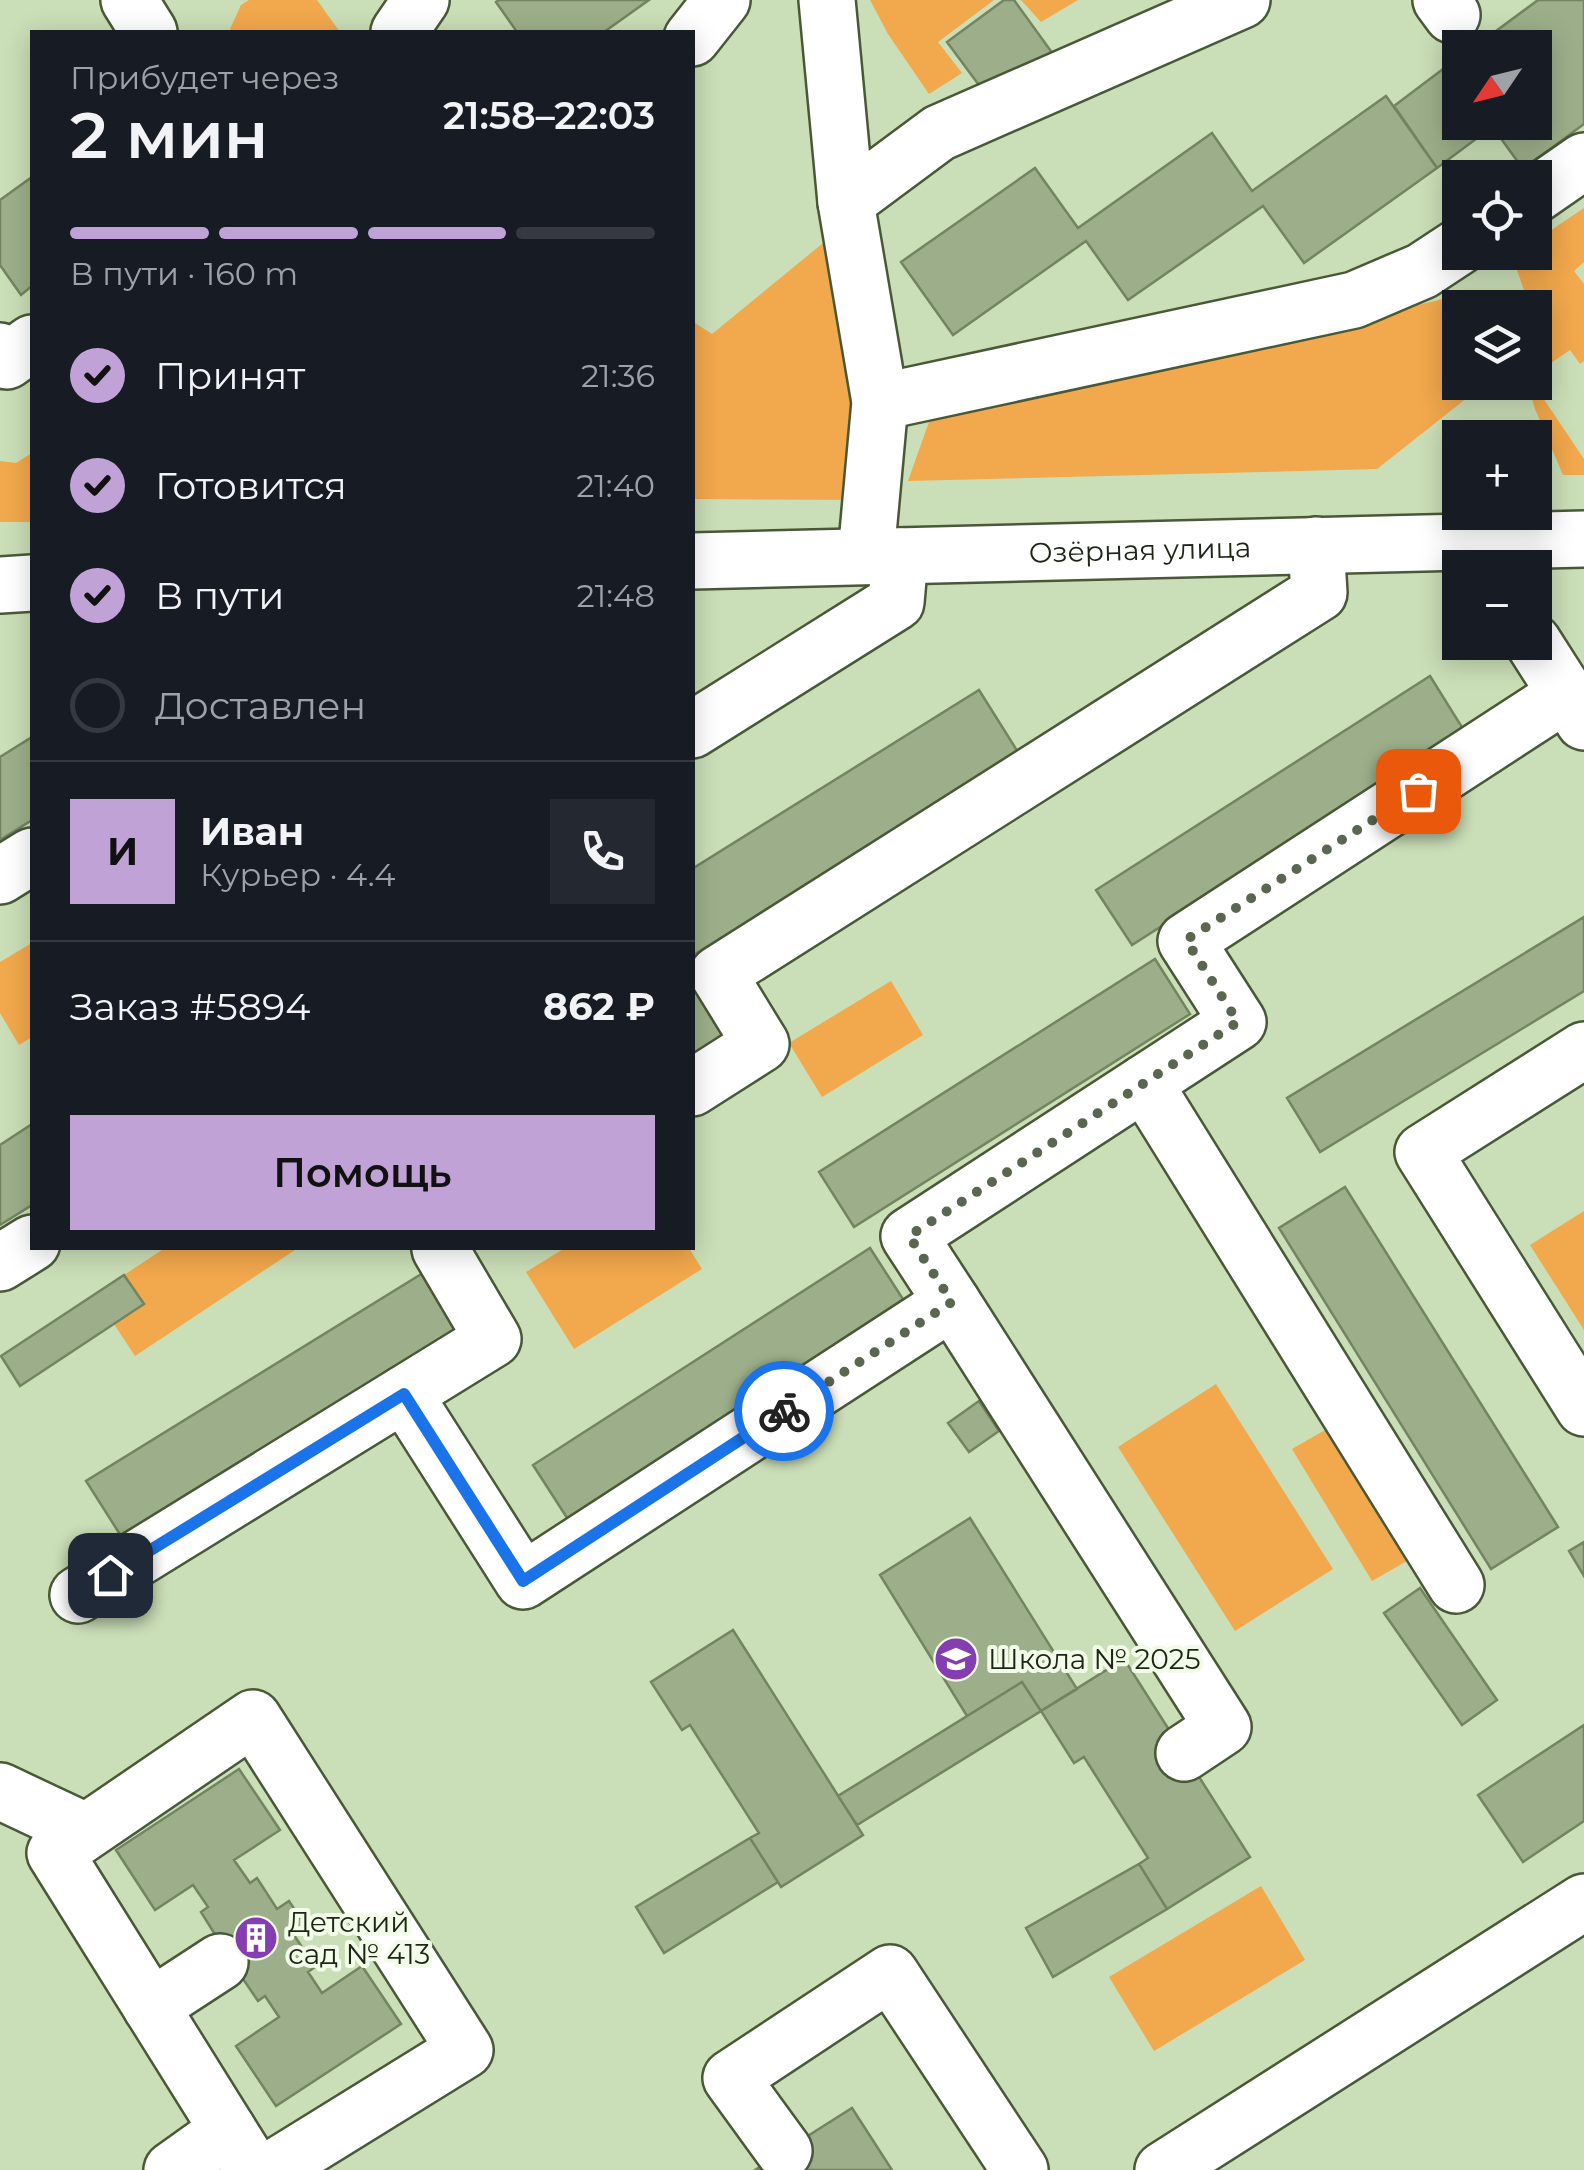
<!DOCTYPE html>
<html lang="ru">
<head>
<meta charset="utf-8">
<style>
  body { margin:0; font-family:Montserrat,sans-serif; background:#242831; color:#f1f3f6; height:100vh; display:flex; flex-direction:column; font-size:38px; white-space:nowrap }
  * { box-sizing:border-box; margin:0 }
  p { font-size:32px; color:#9ea1a6 }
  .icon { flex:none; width:55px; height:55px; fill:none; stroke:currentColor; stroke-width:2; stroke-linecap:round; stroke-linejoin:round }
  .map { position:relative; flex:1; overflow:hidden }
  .sheet { position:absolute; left:30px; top:30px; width:665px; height:1220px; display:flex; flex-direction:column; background:#171b24; border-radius:0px; box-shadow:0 5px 25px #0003 }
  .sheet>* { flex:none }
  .needle { width:65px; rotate:235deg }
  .fabs { position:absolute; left:1442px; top:30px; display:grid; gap:20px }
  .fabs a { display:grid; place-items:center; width:110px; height:110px; border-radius:0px; background:#171b24; box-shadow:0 5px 25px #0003; font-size:50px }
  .pin { position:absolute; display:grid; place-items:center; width:85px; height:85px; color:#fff; margin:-42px; border-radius:20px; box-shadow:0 5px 15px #0006 }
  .courier { position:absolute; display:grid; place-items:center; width:100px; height:100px; margin:-50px; border:8px solid #1a73e8; border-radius:50%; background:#fff; color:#222; box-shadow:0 2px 12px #0007 }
  .headline em { font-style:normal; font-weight:600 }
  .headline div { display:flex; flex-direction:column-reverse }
  .headline { display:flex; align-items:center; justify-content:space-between; height:170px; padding:0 40px }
  h1 { font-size:65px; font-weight:600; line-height:75px }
  .bar { display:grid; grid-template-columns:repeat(4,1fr); gap:15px 10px; align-content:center; height:120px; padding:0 40px }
  .bar i { height:12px; border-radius:8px; background:#363941 }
  .bar .selected { background:#c0a2d7 }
  .bar p { grid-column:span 4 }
  .line { display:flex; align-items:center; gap:25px; padding:0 40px; border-top:2px solid #363941 }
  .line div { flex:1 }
  .round { display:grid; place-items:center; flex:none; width:105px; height:105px; border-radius:0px; background:#242831 }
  ol { padding:0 40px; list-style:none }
  li { display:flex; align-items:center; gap:30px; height:110px }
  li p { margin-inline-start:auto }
  li .icon { padding:10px; border-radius:50%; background:#c0a2d7; color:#111; stroke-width:4 }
  li:last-child { color:#9ea1a6 }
  li i { width:55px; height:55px; border:5px solid #363941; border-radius:50% }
  .action { display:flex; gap:20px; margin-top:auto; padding:20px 40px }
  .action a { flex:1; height:115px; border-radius:0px; background:#c0a2d7; color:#111; font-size:40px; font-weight:600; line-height:115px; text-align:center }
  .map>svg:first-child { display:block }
</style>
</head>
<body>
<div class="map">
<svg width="1584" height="2170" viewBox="0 0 1584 2170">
  <rect width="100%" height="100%" fill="#cadeb7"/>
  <path fill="#f2a84c" d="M249,0H317L340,32H233L230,29L241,5Z
    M870,0H994L938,42L962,73L929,94L888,34Z
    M1021,0H1078L1041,22Z
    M1584,208V262L1574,271L1584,284V361L1580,364L1570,350L1535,374V363L1544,348L1535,321V308L1530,307L1512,256L1517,253L1535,252V241Z
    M850,221L870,500L693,499L692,321L712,334Z
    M1464,294L1472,307L1460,308V382L1477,383V390L1377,469L908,481L929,422Z
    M1527,383H1533L1584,459V475H1563L1535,409Z
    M32,453V522H0V461L16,463Z
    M32,943V1037L19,1045L0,1013V962Z
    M891,981L923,1035L822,1097L789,1043Z
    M1584,1211V1330L1530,1245Z
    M165,1248H293L295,1250L135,1356L114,1324L144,1304L124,1275Z
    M565,1248H689L702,1269L574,1349L526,1272Z
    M1216,1384L1333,1569L1235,1631L1118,1447Z
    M1339,1422L1419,1554L1372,1581L1292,1449Z
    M1261,1886L1305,1960L1154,2051L1109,1977Z"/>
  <path fill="#9daf8a" stroke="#738461" stroke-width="2.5" d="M499,0H649L604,32H517L496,2Z
    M1004,0H1014L1053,54L990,100L947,42Z
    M1538,0H1584V124L1523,169L1489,122H1535V48H1473Z
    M1460,57V84L1447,66Z
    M1447,66L1460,84V122H1489L1492,127L1437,168L1394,106Z
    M1386,96L1437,168L1304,263L1263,206L1128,300L1086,241L953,335L901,262L1035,168L1078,228L1212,133L1252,191Z
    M32,177V286L21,295L0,265V200Z
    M1430,676L1465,732L1132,945L1096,890Z
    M979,690L1018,752L692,956V869Z
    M32,737V820L0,840V757Z
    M1584,917V991L1320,1152L1287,1098Z
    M1155,959L1190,1014L854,1227L819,1172Z
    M702,979L739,1038L692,1066V986Z
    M32,1124V1205L0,1225V1145Z
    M1345,1187L1558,1527L1491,1569L1279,1228Z
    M870,1248L908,1307L571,1524L533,1465Z
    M423,1273L457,1329L121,1536L86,1481Z
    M124,1275L144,1304L20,1386L1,1356Z
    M979,1401L999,1431L969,1452L948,1423Z
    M970,1518L1077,1689L1041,1711L1022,1682L967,1716L880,1575Z
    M1584,1542V1576L1569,1551Z
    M1420,1588L1497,1700L1462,1725L1384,1613Z
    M733,1630L863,1835L781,1887L750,1838L759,1833L690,1725L682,1730L651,1682Z
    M1124,1659L1250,1857L1167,1909L1139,1864L1148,1858L1084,1757L1074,1763L1041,1711Z
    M1022,1682L1041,1711L857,1825L838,1796Z
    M1584,1725V1821L1523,1862L1478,1795Z
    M239,1769L280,1830L234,1860L250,1883L257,1878L277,1909L289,1901L306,1927L294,1935L315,1967L308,1972L322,1993L362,1966L401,2024L276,2106L236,2046L279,2017L265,1996L258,2001L239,1973L201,1912L208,1907L193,1885L155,1910L116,1850Z
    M750,1838L778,1882L664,1953L636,1907Z
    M1139,1864L1167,1909L1053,1977L1026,1928Z
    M852,2108L892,2170H755L784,2151Z"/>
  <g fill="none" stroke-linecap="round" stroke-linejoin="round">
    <defs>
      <g id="minor">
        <path d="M129,0L149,32"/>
        <path d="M827,0L846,202L880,402L866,555"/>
        <path d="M1441,0L1452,15"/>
        <path d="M399,32L421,0"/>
        <path d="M692,38L722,0"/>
        <path d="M1535,195L1584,161"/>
        <path d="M846,202L939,133L1242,0"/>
        <path d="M0,351L7,361L32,343"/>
        <path d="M880,402L1354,300L1422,271L1460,246"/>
        <path id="s1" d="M692,561L1584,539"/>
        <path d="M0,585L32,583"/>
        <path d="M1533,642L1584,722"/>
        <path d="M692,730L896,602L900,556"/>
        <path d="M0,876L32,856"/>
        <path d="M1584,1050L1423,1152L1584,1408"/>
        <path d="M1144,1083L1456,1585"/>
        <path d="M692,1088L761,1044L718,974L1319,593L1316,545"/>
        <path d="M0,1263L32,1243"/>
        <path d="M952,1302L1223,1727L1184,1753"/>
        <path d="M404,1394L523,1581L952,1302L909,1236L1238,1022L1186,941L1566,694"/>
        <path d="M78,1595L493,1339L440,1249L443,1248"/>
        <path d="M0,1791L85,1831"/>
        <path d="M151,2007L220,1962"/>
        <path d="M784,2151L731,2078L890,1973L1020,2170"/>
        <path d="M172,2170L228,2130"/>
        <path d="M253,2170L55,1853L253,1718L465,2050L271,2170"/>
        <path d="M1163,2170L1584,1902"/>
      </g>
    </defs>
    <use href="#minor" stroke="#495938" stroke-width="60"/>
    <use href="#minor" stroke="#fff" stroke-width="55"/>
  </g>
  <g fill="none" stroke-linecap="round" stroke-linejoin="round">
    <path stroke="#5a664f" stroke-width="10" stroke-dasharray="0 18" d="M784,1411L952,1302L909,1236L1238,1022L1186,940L1418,791"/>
    <path stroke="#1a73e8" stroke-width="12" d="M110,1575L404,1394L523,1581L784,1411"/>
  </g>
  <defs>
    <symbol id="school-disc" viewBox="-11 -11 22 22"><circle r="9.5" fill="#843eb1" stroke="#f1fbe7"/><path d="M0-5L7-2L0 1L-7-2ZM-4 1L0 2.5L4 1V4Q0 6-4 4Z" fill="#fff"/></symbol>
    <symbol id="building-disc" viewBox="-11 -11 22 22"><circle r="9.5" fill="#843eb1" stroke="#f1fbe7"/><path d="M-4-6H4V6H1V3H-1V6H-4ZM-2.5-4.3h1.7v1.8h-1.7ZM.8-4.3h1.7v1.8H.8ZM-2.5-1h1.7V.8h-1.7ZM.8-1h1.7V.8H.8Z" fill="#fff"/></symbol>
  </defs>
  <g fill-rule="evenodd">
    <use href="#school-disc" x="931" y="1634" width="50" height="50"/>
    <use href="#building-disc" x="231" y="1913" width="50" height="50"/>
  </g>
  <g text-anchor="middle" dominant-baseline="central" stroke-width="8" stroke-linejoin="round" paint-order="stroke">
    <g font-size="28" fill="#1e2517" stroke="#f1fbe7">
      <text stroke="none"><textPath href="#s1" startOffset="448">Озёрная улица</textPath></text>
    </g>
    <g font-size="28" fill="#1e2517" stroke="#f1fbe7" text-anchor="start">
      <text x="988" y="1659">Школа № 2025</text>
      <text x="288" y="1922">Детский<tspan x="288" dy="32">сад № 413</tspan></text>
    </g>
  </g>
</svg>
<div class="fabs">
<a><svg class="needle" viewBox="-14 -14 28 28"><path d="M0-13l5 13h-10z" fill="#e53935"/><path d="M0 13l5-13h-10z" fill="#9ea1a6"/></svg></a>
<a><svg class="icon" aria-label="locate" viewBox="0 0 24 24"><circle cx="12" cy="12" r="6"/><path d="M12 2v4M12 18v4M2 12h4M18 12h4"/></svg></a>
<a><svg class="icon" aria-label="layers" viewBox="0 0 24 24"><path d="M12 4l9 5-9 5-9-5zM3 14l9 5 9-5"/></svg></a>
<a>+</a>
<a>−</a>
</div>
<div class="pin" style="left:1418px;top:791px;background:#ea580c"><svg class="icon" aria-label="bag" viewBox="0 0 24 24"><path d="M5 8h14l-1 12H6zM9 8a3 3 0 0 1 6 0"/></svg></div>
<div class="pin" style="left:110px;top:1575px;background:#1f2937"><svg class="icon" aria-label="home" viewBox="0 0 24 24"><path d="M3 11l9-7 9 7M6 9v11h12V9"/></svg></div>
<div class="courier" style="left:784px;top:1411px"><svg class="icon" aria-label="bike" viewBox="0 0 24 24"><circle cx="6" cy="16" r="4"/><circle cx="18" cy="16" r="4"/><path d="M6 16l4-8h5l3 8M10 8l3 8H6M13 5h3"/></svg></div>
<section class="sheet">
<div class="headline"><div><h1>2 мин</h1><p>Прибудет через</p></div><em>21:58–22:03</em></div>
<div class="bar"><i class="selected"></i><i class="selected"></i><i class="selected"></i><i></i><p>В пути · 160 m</p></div>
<ol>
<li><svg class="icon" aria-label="check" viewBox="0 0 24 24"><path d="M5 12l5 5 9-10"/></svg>Принят<p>21:36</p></li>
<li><svg class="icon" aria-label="check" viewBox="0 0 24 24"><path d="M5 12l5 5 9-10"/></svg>Готовится<p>21:40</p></li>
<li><svg class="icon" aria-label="check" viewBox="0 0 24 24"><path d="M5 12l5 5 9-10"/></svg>В пути<p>21:48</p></li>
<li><i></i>Доставлен</li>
</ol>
<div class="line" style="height:180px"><b class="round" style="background:#c0a2d7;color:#111">И</b><div><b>Иван</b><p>Курьер · 4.4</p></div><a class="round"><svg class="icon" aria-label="phone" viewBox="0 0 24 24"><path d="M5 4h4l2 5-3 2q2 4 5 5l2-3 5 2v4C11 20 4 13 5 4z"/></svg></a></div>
<div class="line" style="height:130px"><div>Заказ #5894</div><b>862 ₽</b></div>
<div class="action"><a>Помощь</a></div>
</section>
</div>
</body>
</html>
